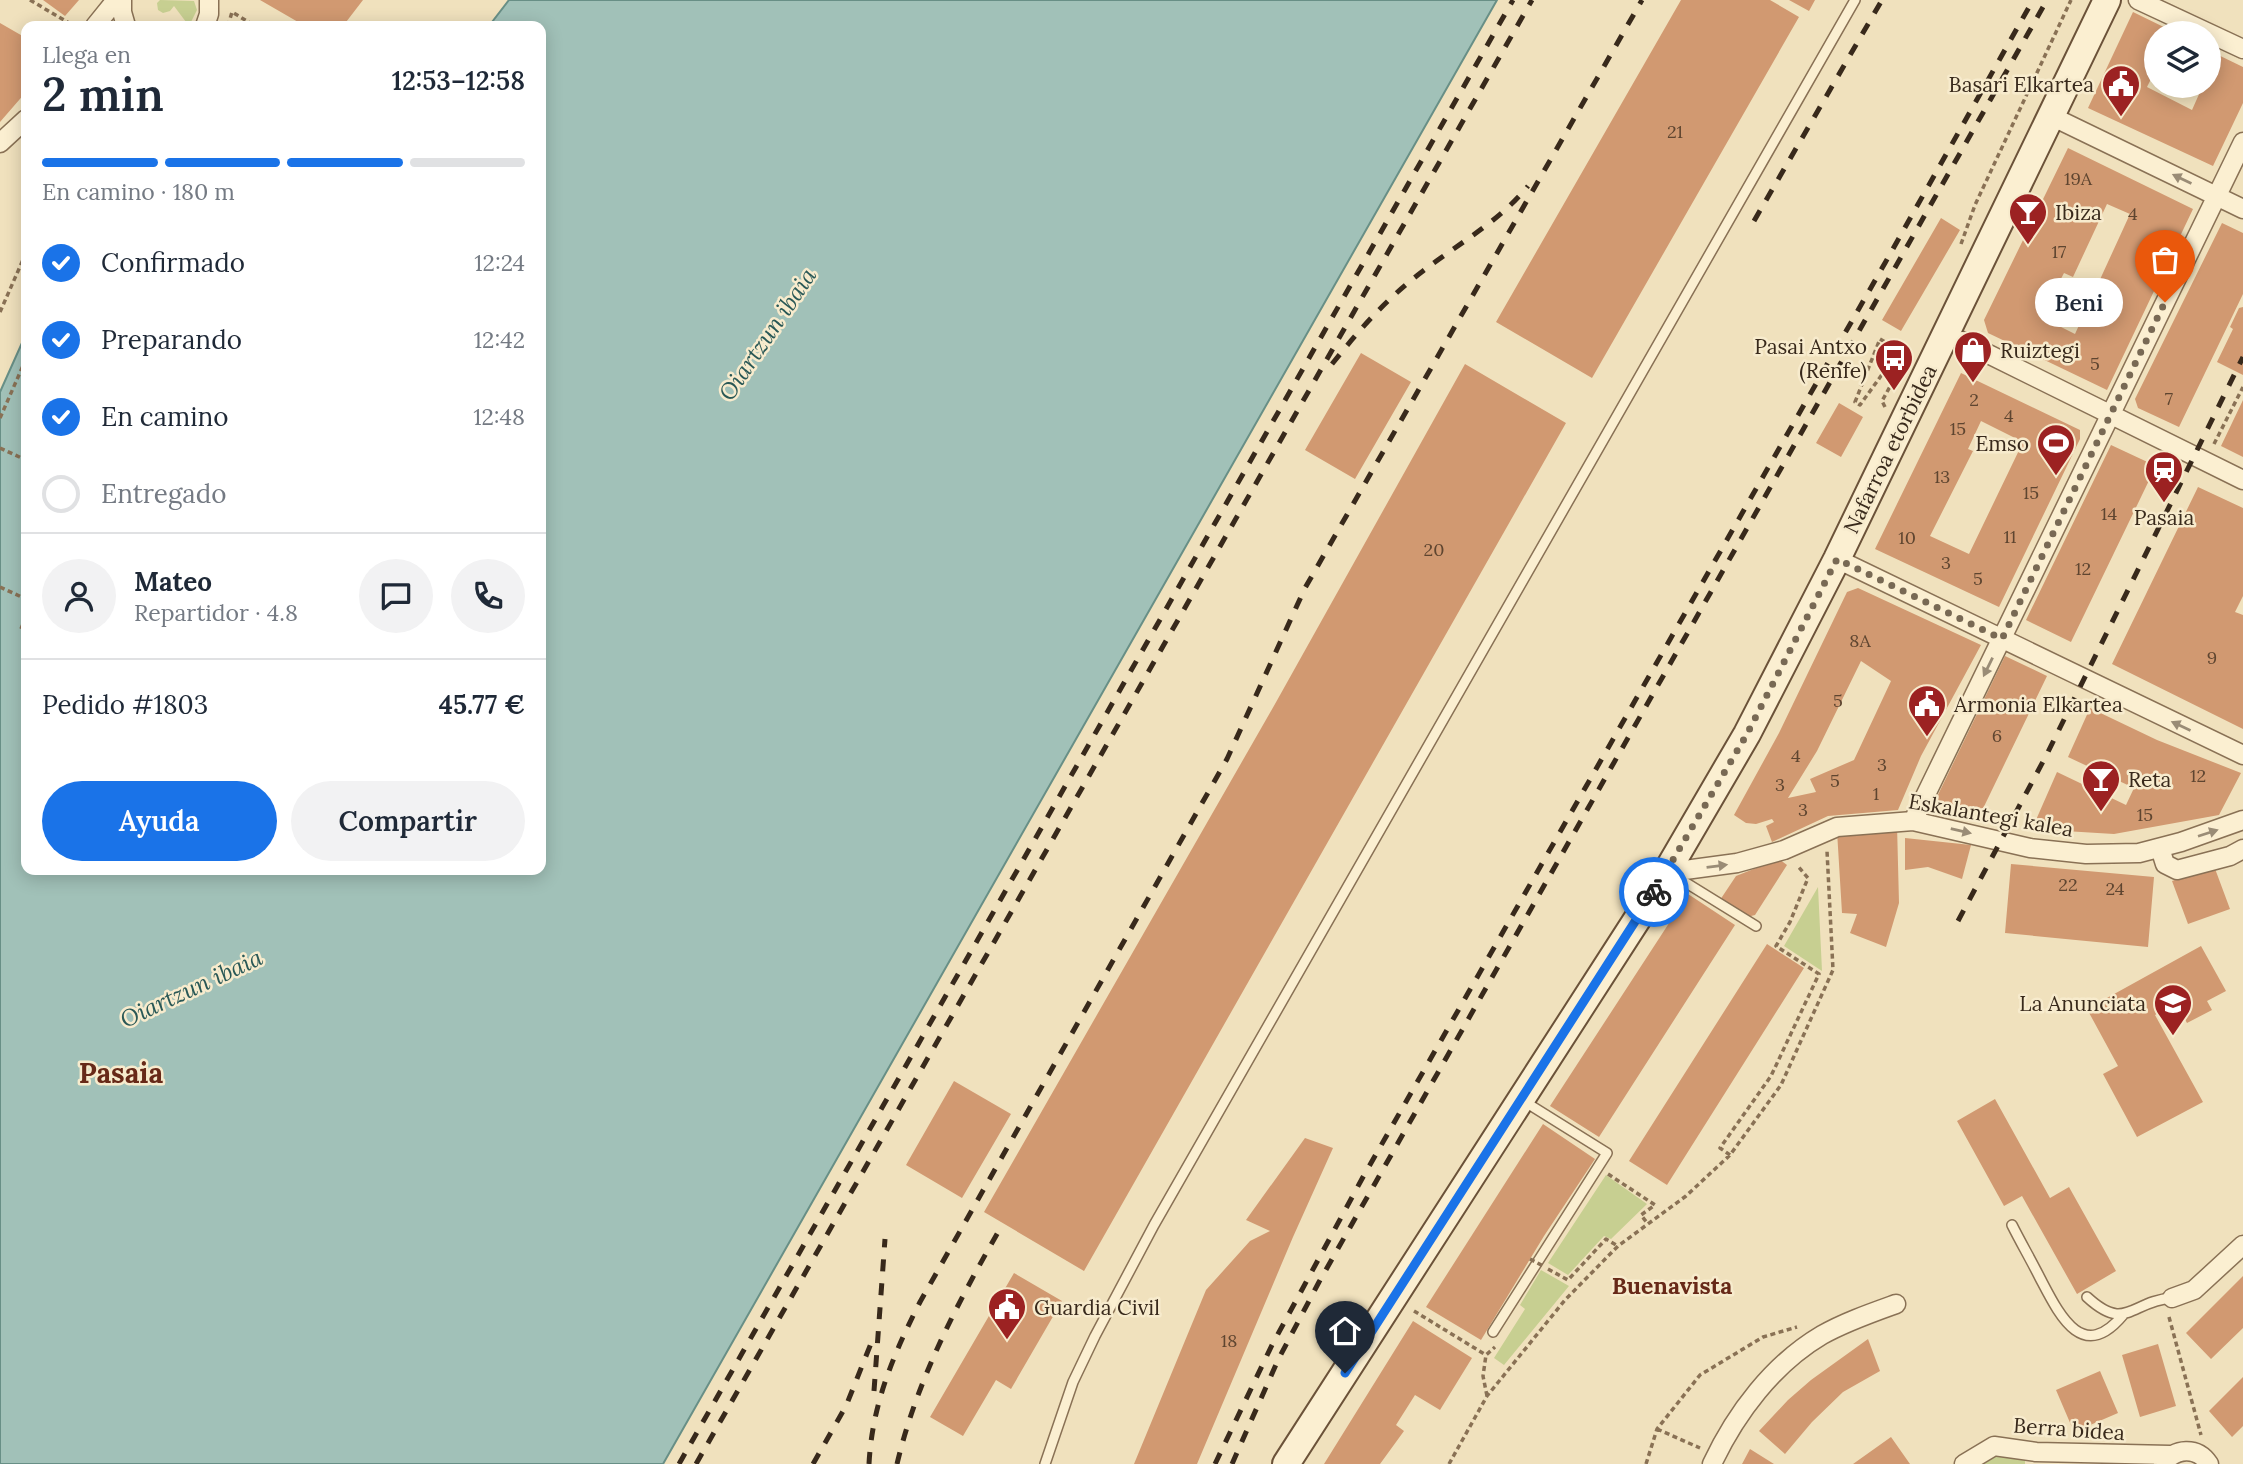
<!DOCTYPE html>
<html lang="es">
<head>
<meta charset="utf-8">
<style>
  body { margin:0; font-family:Lora,serif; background:#f2f2f3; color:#1f2937; height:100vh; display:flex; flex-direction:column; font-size:26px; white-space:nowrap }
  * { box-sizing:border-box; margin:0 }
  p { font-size:23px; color:#747a83 }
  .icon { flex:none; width:38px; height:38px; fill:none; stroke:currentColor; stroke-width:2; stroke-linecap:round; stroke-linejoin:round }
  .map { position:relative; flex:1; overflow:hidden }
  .drawer { position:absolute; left:21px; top:21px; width:525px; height:854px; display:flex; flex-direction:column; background:#fff; border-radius:14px; box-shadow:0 4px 18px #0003 }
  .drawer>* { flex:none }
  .tools { position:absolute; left:2144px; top:21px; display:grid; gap:14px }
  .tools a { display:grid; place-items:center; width:77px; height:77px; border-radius:50%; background:#fff; box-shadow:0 4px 18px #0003; font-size:35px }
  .pin { position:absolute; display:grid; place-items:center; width:60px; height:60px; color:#fff; margin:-72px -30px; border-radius:50% 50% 50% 0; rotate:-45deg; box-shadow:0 0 7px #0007 }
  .pin .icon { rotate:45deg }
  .courier { position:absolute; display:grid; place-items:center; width:70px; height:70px; margin:-35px; border:5px solid #1a73e8; border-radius:50%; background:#fff; color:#222; box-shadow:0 2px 9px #0007 }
  .bubble { position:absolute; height:49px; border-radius:24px; background:#fff; box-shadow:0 4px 18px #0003; font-size:23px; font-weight:600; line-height:49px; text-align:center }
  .head em { font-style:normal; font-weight:600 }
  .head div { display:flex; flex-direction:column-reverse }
  .head { display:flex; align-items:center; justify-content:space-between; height:119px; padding:0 21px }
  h1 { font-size:46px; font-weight:600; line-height:52px }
  .bar { display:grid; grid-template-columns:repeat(4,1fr); gap:10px 7px; align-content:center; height:84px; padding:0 21px }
  .bar i { height:9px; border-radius:5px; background:#e0e1e3 }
  .bar .active { background:#1a73e8 }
  .bar p { grid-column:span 4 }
  .line { display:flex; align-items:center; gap:18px; padding:0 21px; border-top:2px solid #e0e1e3 }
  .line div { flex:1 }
  .round { display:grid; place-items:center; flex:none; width:74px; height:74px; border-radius:37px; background:#f2f2f3 }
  ol { padding:0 21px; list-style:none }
  li { display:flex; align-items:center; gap:21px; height:77px }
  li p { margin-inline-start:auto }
  li .icon { padding:7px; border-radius:50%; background:#1a73e8; color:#fff; stroke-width:4 }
  li:last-child { color:#747a83 }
  li i { width:38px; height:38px; border:4px solid #e0e1e3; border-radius:50% }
  .primary-button { display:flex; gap:14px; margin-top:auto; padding:14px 21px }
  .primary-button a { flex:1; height:80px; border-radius:42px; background:#1a73e8; color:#fff; font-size:28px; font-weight:600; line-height:80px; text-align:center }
  .primary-button a+a { background:#f2f2f3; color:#1f2937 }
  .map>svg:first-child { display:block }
</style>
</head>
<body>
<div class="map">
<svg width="2243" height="1464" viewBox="0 0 2243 1464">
  <rect width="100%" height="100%" fill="#f0e1bd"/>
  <path fill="#c7cf91" d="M160,0L194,1L197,10L189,26L174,6L170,11L163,13L158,10L157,3Z
    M1818,887L1822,971L1784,946Z
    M1606,1175L1647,1204L1611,1239L1604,1236L1568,1275L1548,1263Z
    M1541,1270L1569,1286L1504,1365L1494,1358L1525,1309L1520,1305Z
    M1992,1457H2025V1464H1982Z"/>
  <path fill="#a1c1b8" stroke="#688f86" stroke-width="2" d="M509,0H1497L663,1464H0V392L26,334V870H541V26H489Z"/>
  <path fill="#d19971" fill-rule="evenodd" d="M43,0H79L65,16Z
    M260,0H363L343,26H305Z
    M1681,0H1770L1799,17L1592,378L1496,322Z
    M1789,0H1815L1809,11Z
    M2133,12L2176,33H2156V69L2147,87L2192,110L2200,92L2187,86H2208V50L2243,67V103L2213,166L2088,108Z
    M0,23L26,38V92L0,122Z
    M2068,148L2193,209L2107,390L1988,333L1984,320ZM2107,204L2130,214L2075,334L2041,317L2064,273L2073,277Z
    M1941,218L1960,230L1901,331L1882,320Z
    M2222,223L2243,233V294L2179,427L2138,408L2135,399Z
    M2243,307V375L2217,362L2233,329L2230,327L2239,308Z
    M1361,353L1411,382L1355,479L1305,450Z
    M1465,364L1566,423L1084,1271L984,1212L1275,704Z
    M1961,373L2080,430V439L1999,607L1875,549ZM1981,421L2023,442L1969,554L1930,536L1973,451L1968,449Z
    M2243,400V457L2221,446Z
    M1839,403L1863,417L1841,457L1816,443Z
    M2111,445L2156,466L2071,642L2026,620Z
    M2198,487L2243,508V596L2235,612L2243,615V729L2112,664Z
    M1858,588L1981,645L1921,756L1898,810L1828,816L1772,842L1766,826L1774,822L1772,819L1756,824L1746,823L1734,815L1779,733L1847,592ZM1861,661L1891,681L1854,760L1810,779L1816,792L1788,798L1817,751Z
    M2005,656L2047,676L1977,821L1935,801Z
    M2090,708L2157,740L2241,773L2219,815L2114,834L2032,829L2057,772L2126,805L2134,788L2068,757Z
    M1897,825L1899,903L1886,947L1850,933L1857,914L1842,913L1837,831Z
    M1905,838L1971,845L1962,879L1928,867L1905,870Z
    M1779,859L1787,865L1755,915L1747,917L1720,900L1736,876Z
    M2011,864L2154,877L2148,947L2005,933Z
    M2214,866L2230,909L2188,924L2172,881Z
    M1688,894L1735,925L1599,1137L1550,1106Z
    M1767,944L1804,968L1667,1185L1629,1161Z
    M2201,946L2226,991L2207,1001L2212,1010L2187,1023L2176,1003L2155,1015L2203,1102L2137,1137L2103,1074L2118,1066L2087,1009Z
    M954,1081L1011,1114L962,1198L906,1165Z
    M1995,1099L2050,1198L2069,1187L2116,1271L2077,1294L2022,1196L2004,1206L1957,1121Z
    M1543,1124L1595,1159L1544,1236L1481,1340L1426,1307Z
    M1305,1138L1333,1148L1293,1237L1197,1464H1134L1206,1290L1250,1241L1270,1231L1246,1220Z
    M1014,1273L1062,1301L1011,1389L996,1380L963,1436L930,1417Z
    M2243,1276V1328L2211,1359L2186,1333Z
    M1413,1321L1472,1358L1440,1410L1415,1395L1396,1425L1404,1431L1380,1464H1324Z
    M1868,1339L1880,1371L1843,1392L1812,1422L1785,1454L1759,1431L1788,1400L1811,1380Z
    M2158,1344L2176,1406L2140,1417L2122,1355Z
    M2100,1371L2118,1413L2074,1432L2056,1390Z
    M2243,1377V1426L2232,1437L2209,1411Z
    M1891,1437L1910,1464H1853Z
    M1750,1449L1774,1464H1742Z"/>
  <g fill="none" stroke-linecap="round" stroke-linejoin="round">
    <defs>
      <path id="lane" d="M1675,876L1756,926
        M2012,1225C2021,1243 2031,1260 2040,1278C2059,1314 2082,1364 2123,1315
        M2087,1297C2126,1333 2131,1301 2172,1298
        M1493,1332L1607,1153L1522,1100
        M1045,1464L1073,1382L1095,1336L1154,1225L1855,0"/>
      <path id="street" d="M122,0V12L126,26
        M2138,0L2243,49
        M95,26L116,0
        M205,26L209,14V0
        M2051,116L2243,209
        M0,143L26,119
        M1962,341L2243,480
        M1837,559L2243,755
        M1913,821L2243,142
        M2160,848L2165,864L2177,870L2230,856L2243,849
        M1663,882L1685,870L1737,863L1784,850L1837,827L1913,821L2030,848L2086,854L2139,853L2181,842L2243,820
        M2172,1298L2194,1290L2243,1245
        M1712,1464C1736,1413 1773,1364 1822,1335C1845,1322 1871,1313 1896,1304
        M1964,1464L1994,1446L2036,1452L2170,1455
        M2163,1464C2175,1448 2197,1446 2209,1464"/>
      <path id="secondary" d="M1286,1464L1656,890L1747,734L1837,559L2107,0"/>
    </defs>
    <use href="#lane" stroke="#897155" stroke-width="12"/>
    <use href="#street" stroke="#897155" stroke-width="21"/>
    <use href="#secondary" stroke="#6b5239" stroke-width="30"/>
    <path stroke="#897155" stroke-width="3.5" stroke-dasharray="5 3.5" stroke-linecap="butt" d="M30,0L74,26
      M228,26L232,12L255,26
      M1961,244L1975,205L2071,0
      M0,312L26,253
      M1880,339L1885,342L1880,357L1895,364L1897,374L1886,369L1860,405L1855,402Z
      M1885,407L1882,401L1902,365
      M0,418L26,359
      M2214,444L2243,387
      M0,448L26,460
      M0,587L26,599
      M21,629L26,616
      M1730,1155L1720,1148L1771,1076L1819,974L1776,946L1790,922L1808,878L1797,865
      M1608,1174L1655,1205L1641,1215L1648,1224
      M1548,1269L1568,1280L1606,1239L1618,1246
      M1414,1311L1486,1355
      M2169,1317L2201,1435
      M1487,1396L1483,1376L1486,1355L1495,1347
      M1657,1429L1700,1448
      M1449,1464L1487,1396L1565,1300L1618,1246L1686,1196L1730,1155L1781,1085L1833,970L1827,851
      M1646,1464L1657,1429L1700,1375L1763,1337L1797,1327"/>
    <use href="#lane" stroke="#fbefd1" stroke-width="9"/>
    <use href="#street" stroke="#fbefd1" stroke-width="18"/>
    <use href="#secondary" stroke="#fbefd1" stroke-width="26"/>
    <path stroke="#38291b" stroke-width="5" stroke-dasharray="12 12" stroke-linecap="butt" d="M1754,221L1882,0
      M1332,364C1360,329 1387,298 1423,271C1458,244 1500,221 1528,186
      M1958,921L2046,756L2243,357
      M874,1391L885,1239
      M679,1464L1513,0
      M696,1464L1532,0
      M813,1464L846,1406L872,1341
      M869,1464C872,1405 893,1355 920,1302L1227,759L1305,588L1642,0
      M897,1464C917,1379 958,1302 1001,1227
      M1215,1464L1272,1345L1363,1177L1885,263L2033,0
      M1232,1464L1278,1360L1319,1282L2047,0"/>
    <path stroke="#897155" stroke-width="3.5" stroke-dasharray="5 3.5" stroke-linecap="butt" d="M1530,1259L1545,1267"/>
  </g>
  <defs><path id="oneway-solid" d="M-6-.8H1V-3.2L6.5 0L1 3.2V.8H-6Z" transform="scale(1.75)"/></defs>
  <g fill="#9a8c76">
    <use href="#oneway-solid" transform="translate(2182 179) rotate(-154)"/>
    <use href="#oneway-solid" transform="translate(1988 667) rotate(116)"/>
    <use href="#oneway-solid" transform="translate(2181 726) rotate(-155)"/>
    <use href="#oneway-solid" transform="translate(1961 831) rotate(13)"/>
    <use href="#oneway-solid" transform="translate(2208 833) rotate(-18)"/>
    <use href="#oneway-solid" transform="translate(1717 866) rotate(-7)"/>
  </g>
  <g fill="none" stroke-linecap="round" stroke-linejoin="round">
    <path stroke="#786954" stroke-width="7" stroke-dasharray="0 12.6" d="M1654,892L1747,734L1837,559L2002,639L2165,302"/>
    <path stroke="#1a73e8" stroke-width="9" d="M1345,1373L1654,892"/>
  </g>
  <defs>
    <symbol id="civic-pin" viewBox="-11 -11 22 30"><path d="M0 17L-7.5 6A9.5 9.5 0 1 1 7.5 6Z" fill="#9c2222" stroke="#f7ebcd"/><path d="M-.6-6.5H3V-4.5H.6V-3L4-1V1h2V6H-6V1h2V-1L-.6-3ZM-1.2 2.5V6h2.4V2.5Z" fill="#fff"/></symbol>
    <symbol id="bar-pin" viewBox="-11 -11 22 30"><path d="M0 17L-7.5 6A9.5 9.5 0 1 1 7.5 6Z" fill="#9c2222" stroke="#f7ebcd"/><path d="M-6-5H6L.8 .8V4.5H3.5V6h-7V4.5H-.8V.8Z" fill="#fff"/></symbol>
    <symbol id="shop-pin" viewBox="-11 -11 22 30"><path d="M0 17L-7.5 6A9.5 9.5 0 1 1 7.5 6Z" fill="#9c2222" stroke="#f7ebcd"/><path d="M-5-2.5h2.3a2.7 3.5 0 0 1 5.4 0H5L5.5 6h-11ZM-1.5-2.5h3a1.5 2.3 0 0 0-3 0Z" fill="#fff"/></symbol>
    <symbol id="bus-pin" viewBox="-11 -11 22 30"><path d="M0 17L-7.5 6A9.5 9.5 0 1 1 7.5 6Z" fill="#9c2222" stroke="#f7ebcd"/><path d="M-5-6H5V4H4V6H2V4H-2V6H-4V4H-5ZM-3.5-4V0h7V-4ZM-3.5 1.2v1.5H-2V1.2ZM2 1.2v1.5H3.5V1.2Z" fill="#fff"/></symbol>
    <symbol id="stadium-pin" viewBox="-11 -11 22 30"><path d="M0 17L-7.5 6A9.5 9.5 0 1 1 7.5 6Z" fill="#9c2222" stroke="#f7ebcd"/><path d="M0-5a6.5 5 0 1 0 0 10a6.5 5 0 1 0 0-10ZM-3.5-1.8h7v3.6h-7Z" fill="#fff"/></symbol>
    <symbol id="station-pin" viewBox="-11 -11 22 30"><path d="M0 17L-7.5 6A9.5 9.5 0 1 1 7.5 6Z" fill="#9c2222" stroke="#f7ebcd"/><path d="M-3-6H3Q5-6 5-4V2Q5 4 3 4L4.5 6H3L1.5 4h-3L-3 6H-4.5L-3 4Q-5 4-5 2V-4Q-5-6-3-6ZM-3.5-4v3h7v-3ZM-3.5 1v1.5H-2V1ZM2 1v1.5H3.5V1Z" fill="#fff"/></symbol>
    <symbol id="school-pin" viewBox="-11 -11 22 30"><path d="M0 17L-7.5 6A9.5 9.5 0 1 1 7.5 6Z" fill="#9c2222" stroke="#f7ebcd"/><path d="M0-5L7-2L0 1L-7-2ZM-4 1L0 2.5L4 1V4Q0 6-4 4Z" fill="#fff"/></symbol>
  </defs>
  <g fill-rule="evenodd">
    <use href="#civic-pin" x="2099" y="62" width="44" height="60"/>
    <use href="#bar-pin" x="2006" y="190" width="44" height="60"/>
    <use href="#shop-pin" x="1951" y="328" width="44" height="60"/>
    <use href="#bus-pin" x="1872" y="336" width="44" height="60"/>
    <use href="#stadium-pin" x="2034" y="421" width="44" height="60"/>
    <use href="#station-pin" x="2142" y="448" width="44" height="60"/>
    <use href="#civic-pin" x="1905" y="682" width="44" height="60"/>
    <use href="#bar-pin" x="2079" y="757" width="44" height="60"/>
    <use href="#school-pin" x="2151" y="981" width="44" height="60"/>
    <use href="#civic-pin" x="985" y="1285" width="44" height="60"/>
  </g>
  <g text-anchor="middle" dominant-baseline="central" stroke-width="5" stroke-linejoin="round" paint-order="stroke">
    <g font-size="18" fill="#5e4530">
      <text x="1675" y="131">21</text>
      <text x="2078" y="178">19A</text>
      <text x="2133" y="213">4</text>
      <text x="2059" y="251">17</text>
      <text x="2095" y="363">5</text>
      <text x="2169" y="398">7</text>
      <text x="1974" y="399">2</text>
      <text x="2009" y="415">4</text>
      <text x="1958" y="428">15</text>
      <text x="1942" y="476">13</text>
      <text x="2031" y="492">15</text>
      <text x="2109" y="513">14</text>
      <text x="2010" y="536">11</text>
      <text x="1907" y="537">10</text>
      <text x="1434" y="549">20</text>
      <text x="1946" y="562">3</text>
      <text x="2083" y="568">12</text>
      <text x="1978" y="578">5</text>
      <text x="1860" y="640">8A</text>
      <text x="2212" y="657">9</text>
      <text x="1838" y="700">5</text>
      <text x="1997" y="735">6</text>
      <text x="1796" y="755">4</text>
      <text x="1882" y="764">3</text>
      <text x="2198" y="775">12</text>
      <text x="1835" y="780">5</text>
      <text x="1780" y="784">3</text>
      <text x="1876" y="793">1</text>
      <text x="1803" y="809">3</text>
      <text x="2145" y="814">15</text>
      <text x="2068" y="884">22</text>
      <text x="2115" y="888">24</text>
      <text x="1229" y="1340">18</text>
    </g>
    <g font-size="21" fill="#38291b" stroke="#f7ebcd" text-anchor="start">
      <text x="2094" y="84" text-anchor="end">Basari Elkartea</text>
      <text x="2055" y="212">Ibiza</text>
      <text x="1867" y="346" text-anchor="end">Pasai Antxo<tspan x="1867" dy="24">(Renfe)</tspan></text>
      <text x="2000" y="350">Ruiztegi</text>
      <text x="2029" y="443" text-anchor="end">Emso</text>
      <text x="2164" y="517" text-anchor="middle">Pasaia</text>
      <text x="1954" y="704">Armonia Elkartea</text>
      <text x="2128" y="779">Reta</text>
      <text x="2146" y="1003" text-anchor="end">La Anunciata</text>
      <text x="1034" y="1307">Guardia Civil</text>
    </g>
    <g font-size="21" fill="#38291b" stroke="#f7ebcd">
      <text transform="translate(1890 449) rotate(-64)">Nafarroa etorbidea</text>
      <text transform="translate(1991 815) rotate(10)">Eskalantegi kalea</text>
      <text transform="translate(2069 1429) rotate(4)">Berra bidea</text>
    </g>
    <g font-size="23" font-style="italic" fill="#295856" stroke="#f7ebcd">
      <text transform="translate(767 334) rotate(-56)">Oiartzun ibaia</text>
      <text transform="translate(191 988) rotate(-25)">Oiartzun ibaia</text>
    </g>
    <g font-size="23" font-weight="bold" fill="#672918" stroke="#f7ebcd">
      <text x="1672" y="1285">Buenavista</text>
    </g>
    <g font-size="28" font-weight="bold" fill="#672918" stroke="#f7ebcd">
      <text x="121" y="1073">Pasaia</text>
    </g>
  </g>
</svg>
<div class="tools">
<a><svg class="icon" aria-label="layers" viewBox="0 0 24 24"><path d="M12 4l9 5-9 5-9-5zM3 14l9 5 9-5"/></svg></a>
</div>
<div class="pin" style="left:2165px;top:302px;background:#ea580c"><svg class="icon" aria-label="bag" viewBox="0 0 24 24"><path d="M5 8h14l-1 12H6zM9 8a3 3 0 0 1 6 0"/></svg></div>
<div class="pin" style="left:1345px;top:1373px;background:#1f2937"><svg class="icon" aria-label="home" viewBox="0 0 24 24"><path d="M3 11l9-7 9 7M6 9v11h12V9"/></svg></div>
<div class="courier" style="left:1654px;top:892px"><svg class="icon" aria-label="bike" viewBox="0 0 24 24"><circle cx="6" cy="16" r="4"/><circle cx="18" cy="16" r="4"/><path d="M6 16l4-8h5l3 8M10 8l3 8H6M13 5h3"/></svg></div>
<div class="bubble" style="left:2035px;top:278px;width:88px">Beni</div>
<section class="drawer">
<div class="head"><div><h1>2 min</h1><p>Llega en</p></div><em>12:53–12:58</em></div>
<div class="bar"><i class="active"></i><i class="active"></i><i class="active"></i><i></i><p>En camino · 180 m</p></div>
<ol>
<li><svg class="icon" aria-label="check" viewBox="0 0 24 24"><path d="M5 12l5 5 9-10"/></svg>Confirmado<p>12:24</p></li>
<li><svg class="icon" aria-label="check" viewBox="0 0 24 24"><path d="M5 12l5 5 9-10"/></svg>Preparando<p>12:42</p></li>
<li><svg class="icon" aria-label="check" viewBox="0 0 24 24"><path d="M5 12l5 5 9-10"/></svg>En camino<p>12:48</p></li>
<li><i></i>Entregado</li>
</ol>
<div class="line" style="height:126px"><a class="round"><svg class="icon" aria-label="person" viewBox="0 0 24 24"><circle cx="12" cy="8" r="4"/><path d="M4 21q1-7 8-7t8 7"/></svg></a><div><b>Mateo</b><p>Repartidor · 4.8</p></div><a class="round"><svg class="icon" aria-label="chat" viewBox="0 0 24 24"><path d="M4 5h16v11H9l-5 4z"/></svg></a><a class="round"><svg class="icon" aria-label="phone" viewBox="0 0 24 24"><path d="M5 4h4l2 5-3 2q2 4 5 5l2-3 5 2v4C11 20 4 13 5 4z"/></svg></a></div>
<div class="line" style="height:91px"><div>Pedido #1803</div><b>45.77 €</b></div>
<div class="primary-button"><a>Ayuda</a><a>Compartir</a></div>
</section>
</div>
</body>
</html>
